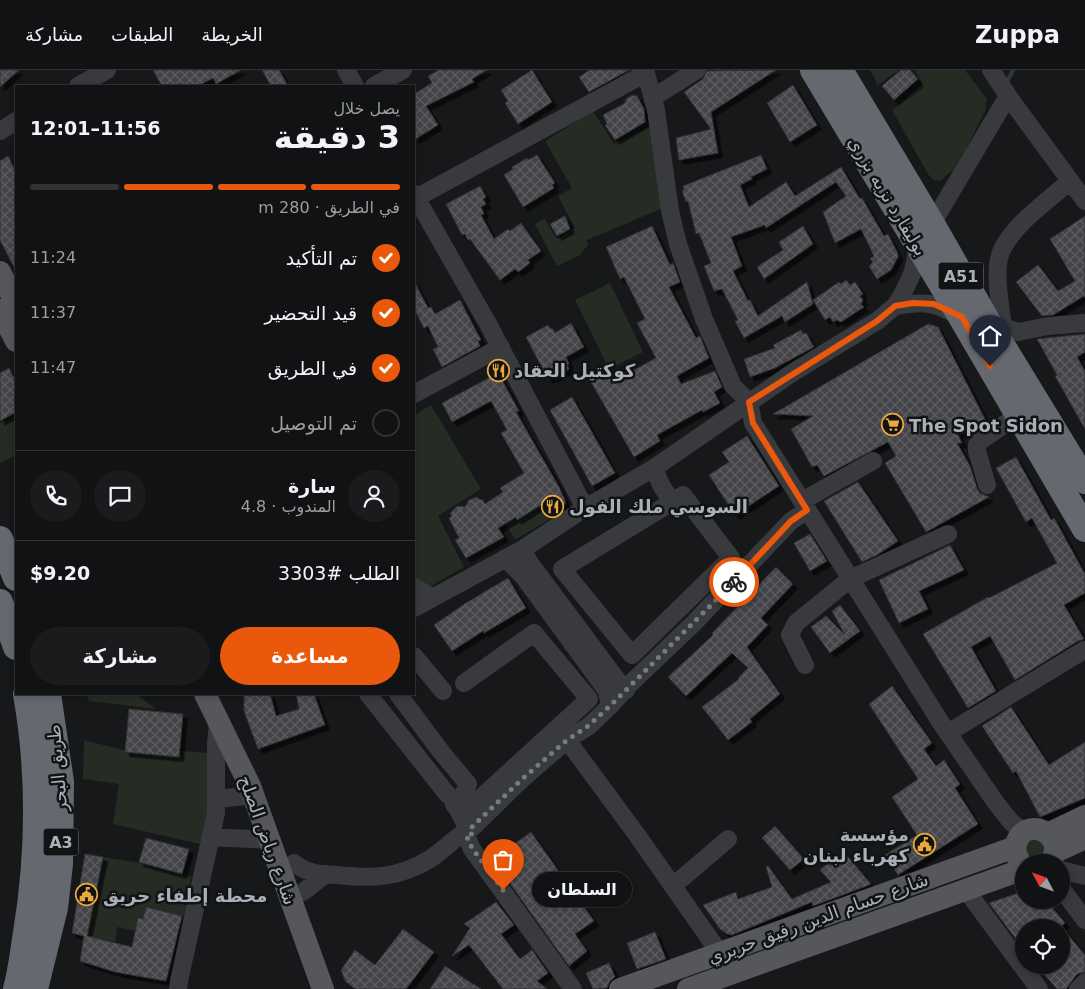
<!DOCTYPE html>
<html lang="ar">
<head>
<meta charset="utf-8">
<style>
  body { margin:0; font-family:"DejaVu Sans",Cairo,sans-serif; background:#1a1b1c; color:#f1f3f6; direction:rtl; height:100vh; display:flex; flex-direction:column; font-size:19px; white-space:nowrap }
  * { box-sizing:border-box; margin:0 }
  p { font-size:16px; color:#9c9ea0 }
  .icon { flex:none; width:28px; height:28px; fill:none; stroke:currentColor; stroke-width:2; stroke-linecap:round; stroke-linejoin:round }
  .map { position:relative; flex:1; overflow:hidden; direction:ltr }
  .details { position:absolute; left:15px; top:15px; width:400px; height:610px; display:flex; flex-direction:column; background:#111213; border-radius:0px; box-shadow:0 2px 8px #0003,0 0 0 1px #303233; direction:rtl }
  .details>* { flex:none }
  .needle { width:32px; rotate:311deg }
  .controls { position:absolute; left:1015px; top:784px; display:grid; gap:10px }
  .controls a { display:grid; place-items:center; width:55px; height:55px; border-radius:50%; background:#111213; box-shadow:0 2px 8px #0003,0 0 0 1px #303233; font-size:25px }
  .pin { position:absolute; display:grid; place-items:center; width:42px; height:42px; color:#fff; margin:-51px -21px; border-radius:50% 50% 50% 0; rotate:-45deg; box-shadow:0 0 5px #0007 }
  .pin .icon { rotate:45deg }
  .courier { position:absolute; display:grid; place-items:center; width:50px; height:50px; margin:-25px; border:4px solid #ea580c; border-radius:50%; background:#fff; color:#222; box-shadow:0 1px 6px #0007 }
  .bubble { position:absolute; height:35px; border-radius:18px; background:#111213; box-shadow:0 2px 8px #0003,0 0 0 1px #303233; font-size:16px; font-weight:700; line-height:35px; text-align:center; direction:rtl }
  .overview em { font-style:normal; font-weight:700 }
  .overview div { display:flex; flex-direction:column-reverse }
  .overview { display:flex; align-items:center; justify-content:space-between; height:85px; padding:0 15px }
  h1 { font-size:32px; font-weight:700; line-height:38px }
  .bar { display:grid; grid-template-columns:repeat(4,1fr); gap:8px 5px; align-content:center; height:60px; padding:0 15px }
  .bar i { height:6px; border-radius:4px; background:#303233 }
  .bar .current { background:#ea580c }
  .bar p { grid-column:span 4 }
  .line { display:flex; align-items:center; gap:12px; padding:0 15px; border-top:1px solid #303233 }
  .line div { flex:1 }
  .round { display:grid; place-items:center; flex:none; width:52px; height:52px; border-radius:26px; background:#1a1b1c }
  ol { padding:0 15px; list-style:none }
  li { display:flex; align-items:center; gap:15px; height:55px }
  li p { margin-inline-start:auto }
  li .icon { padding:5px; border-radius:50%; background:#ea580c; color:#fff; stroke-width:4 }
  li:last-child { color:#9c9ea0 }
  li i { width:28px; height:28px; border:2px solid #303233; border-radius:50% }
  .button { display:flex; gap:10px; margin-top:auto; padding:10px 15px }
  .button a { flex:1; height:58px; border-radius:30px; background:#ea580c; color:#fff; font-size:20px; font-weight:700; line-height:58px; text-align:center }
  .button a+a { background:#1a1b1c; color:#f1f3f6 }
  header { display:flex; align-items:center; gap:30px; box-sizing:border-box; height:70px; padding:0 25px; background:#111213; border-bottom:1px solid #303233 }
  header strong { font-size:24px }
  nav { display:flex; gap:28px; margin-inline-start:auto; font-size:18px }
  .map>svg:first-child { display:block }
</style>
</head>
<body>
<header>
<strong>Zuppa</strong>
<nav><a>الخريطة</a><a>الطبقات</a><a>مشاركة</a></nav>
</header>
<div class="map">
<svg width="1085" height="919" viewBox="0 0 1085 919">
  <defs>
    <pattern id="building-cross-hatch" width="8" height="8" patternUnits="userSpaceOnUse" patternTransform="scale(1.25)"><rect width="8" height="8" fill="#444549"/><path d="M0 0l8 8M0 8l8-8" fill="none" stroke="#5c5d61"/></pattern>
    <filter id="shadow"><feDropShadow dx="4.5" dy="4.5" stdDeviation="0" flood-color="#0009"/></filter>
  </defs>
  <rect width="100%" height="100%" fill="#171819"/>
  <path fill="#242c24" d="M870,0H899L878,15Z
    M915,0H965L987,29L985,41L967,77L954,99L940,111L933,110L928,104L892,40L924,18Z
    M593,41L614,74L650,56L663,138L587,170L588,175L580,185L557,196L535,154L544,148L557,169L575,158L558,126L572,118L545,71Z
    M610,213L643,282L609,299L575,230Z
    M431,335L481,419L438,446L464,497L426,519L414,513V345Z
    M16,345V385L0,393V353Z
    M539,429L550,449L515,470L500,445L503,442L509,451L516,447L517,450Z
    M86,624H136L156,639L89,631Z
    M84,670L123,680L183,681L208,683L210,733L200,774L113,754L119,714L83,709Z
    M1026 779a9 9 0 1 1 18 0a9 9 0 1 1-18 0Z
    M103,787L141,793L191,807L184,846L146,837L143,849L138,848L135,861L117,857L115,872L87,866Z"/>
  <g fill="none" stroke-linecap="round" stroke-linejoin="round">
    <path stroke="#2e373d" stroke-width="4" d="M1008,10L1013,0"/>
  </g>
  <path fill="url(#building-cross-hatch)" stroke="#323235" filter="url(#shadow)" d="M0,0H19L0,17Z
    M153,0H241L216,14L213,8L198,16H162Z
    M262,0H279L288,16H271Z
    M439,0H487L472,9L474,12L426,36L438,55L414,70V24L432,13L428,6Z
    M532,0L552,32L518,54L505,33L508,31L501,20Z
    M590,0H629L589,22L579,7Z
    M776,0L711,42L718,83L679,90L676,68L711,59L684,22L703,9L707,1Z
    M901,0H910L918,9L894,30L882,16Z
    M793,15L817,55L790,72L767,33Z
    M632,25L637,26L644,39L645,52L615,70L605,55L607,54L603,45L625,33L626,29Z
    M537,85L555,113L552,115L554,118L523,137L504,105L513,99L512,97L527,88L528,90Z
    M761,85L767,99L751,107L752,109L740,115L749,137L786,112L795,126L841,97L860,129L862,128L884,166L888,164L898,184V187L891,200L877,209L869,196L873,192L870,189L874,186L861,159L835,173L823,142L846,126L836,112L766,158L765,155L731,167L742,196L733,201L748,231L750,230L758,246L807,212L813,234L785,252L782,246L744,268L735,251L738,250L722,219L714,221L704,196L711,193L699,163L696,164L688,131L686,132L682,121L684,120L683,116Z
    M8,86L16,102V201L0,170V91Z
    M480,116L486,127L483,129L486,134L481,137L484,144L481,145L494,169L508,159L510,161L521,153L541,181L528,190L530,193L518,202L515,199L500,210L470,169L468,170L465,164L462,165L446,134Z
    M565,146L570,159L557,166L550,154Z
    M1085,146V228L1084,226L1053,245L1042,246L1016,212L1038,195L1058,221L1075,211L1050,169Z
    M652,156L670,195L673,193L680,212L669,217L696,268L700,266L709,288L677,306L681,314L715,301L722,317L714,322L720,333L703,342L702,340L657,365L660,371L634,387L591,312L605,304L606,305L612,302V303L619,299L623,306L656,288L637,253L645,249L624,207L620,209L606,177Z
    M803,156L813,174L764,209L757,197L783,180L779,172Z
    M846,210L850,215L855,212L863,224L860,226L863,230L861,234L864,237L841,252L837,250L833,252L830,247L825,250L813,230L839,212L841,214Z
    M414,211L428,238L431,237L435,244L460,230L481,270L478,271L480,276L442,297L433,279L438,277L428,256L424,258L414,239Z
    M571,253L584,277L566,287L569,294L567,295L569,299L553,308V306L548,309L526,267L548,255L550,259L552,258L555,263Z
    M928,254L938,257L987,353L973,363H957L962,373H957L970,396L977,418L980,423L989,427L926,462L885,393L896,386L888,372L824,406L817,395L812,397L791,359L813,346L773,344Z
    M801,260L803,264L806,263L814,277L775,298L750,307L744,289L775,278L773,275Z
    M1085,264V282L1077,287L1085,301V359L1055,306L1057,305L1037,269Z
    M9,298L16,312V342L0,351V303Z
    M498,303L519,341L516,342L559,417L565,430V433L560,442L550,448L542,434L517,450L516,447L498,458L504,467L466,488L455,470L459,468L449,448L452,446L450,444L453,440L458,436L465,437L469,430L477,427L480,430L482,429L485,434L503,422L500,418L524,403L501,363L507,360L491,331L452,352L442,333Z
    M572,327L615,403L592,416L550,340Z
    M747,366L779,416L735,445L709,405L729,392L722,382Z
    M1016,387L1051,450L1054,448L1085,504V523L1064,535L1084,569L1078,571L1015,610L990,566L971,577L996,621L968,638L923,564L988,527L989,528L1057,493L1032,448L1026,452L996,398Z
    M858,412L898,471L877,485L862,492L824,431Z
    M810,464L827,491L810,501L794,473Z
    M950,475L964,500L919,521L928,539L899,553L879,510Z
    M776,497L793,514L761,548L768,555L747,577L780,624L750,649L752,652L728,670L702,637L739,609L738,608L748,598L732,583L686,626L668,607L713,565L712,563Z
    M508,508L526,538L484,563L483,561L452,581L434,555L466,533Z
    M840,535L860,561L830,583L811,557L826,546L845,565L832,541Z
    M892,616L932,673L924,679L936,696L944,690L960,714L955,718L978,754L898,805L885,785L917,765L892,727L918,709L869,634Z
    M244,624H270L276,646L299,639L296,624H314L325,655L258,679L244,641Z
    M1011,637L1049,695L1085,672V728L1040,747L1016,701L1013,703L982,656Z
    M129,639L183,644L179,687L125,682Z
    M775,756L804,789L790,800L762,768Z
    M531,762L594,851L575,864L587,881L569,896L486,780L498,770L506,780Z
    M146,768L189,779L182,804L139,792Z
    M843,781L871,814L869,815L813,836L812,832L732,865L727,864L720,859L703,835L736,822L738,829L772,817L766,797L768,796L792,829L831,812L820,800Z
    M85,784L103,787L87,866L132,877L138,848L143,849L146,837L182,846L166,911L115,902L80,891L84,866L72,863Z
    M1024,821V830H1046L1065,853L1059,858H1024V880L989,833Z
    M496,832L514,855L501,864L520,889L532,880L548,903L537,911L547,919H503L469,875L452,886L470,858L464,854Z
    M1061,857L1085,885V902L1077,904L1066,919H1057L1036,895H1061Z
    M403,859L434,882L406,919H355L345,911L341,900L355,880L375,895Z
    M655,862L666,889L637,899L627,873Z
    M609,893L615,907L610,911L607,918L593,919L586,903Z
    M445,896L481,919H430Z"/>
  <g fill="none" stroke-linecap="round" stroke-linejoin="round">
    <path stroke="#393a3e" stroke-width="18" d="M346,0L355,16
      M645,0L656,40L670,141L678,174L704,249L733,316L749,332L753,353L941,653L996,733L1011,752L1024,762
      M991,0L1008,26L1085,131
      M78,16L107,0
      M374,16L403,0
      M654,27L697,0
      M0,61L16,51
      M414,124L487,252L585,438
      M416,128L646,3
      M932,154L1008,26
      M895,236C925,231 933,232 959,246
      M993,254L1018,262L1048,256L1085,253
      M1003,258C1001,237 993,202 1001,182C1012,155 1049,130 1070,111
      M414,324L501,277
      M654,398L661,415L672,432L562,499L632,585L731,488L683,425L672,432
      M987,415L977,381V375L980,371L1018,345
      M802,431L873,391
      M523,479L529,492L617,610L626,620
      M505,488L523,506L607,621L610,636
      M414,517L433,528
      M414,538L523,479L585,438L654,398L792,303L877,251L895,236L902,225L912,204L919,176
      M414,586L443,621
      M805,595L790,565L796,553L850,509L948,464
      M368,624L447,724L452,728L466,755
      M398,624L442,683L468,714L466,720L454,735
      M948,663L1084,580
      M567,670L637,765L719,882
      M217,729L254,725
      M461,746L589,629L534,563L464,613
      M473,757L521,710L567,670L589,656L610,636L631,613L693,554L791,451L807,440
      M466,765L472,779L573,919
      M210,767L270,770
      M294,793C308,804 320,804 337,805C372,809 399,808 430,789C442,781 452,771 463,763
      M1061,800L1085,806
      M673,816L728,769
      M1061,818L1085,850
      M966,820L1039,919
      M303,822L326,804
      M178,919L179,911L216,743V674L218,651
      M1078,919L1085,912"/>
    <path stroke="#55575d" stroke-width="22" d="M0,202L16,234
      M0,240L16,271
      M205,624L250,716L323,919
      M1048,764L1085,746
      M1055,782L1085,768
      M1019,790C1015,784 1014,778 1017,771C1028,745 1069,766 1050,792
      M620,919L1015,777
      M688,919L1024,799"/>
    <path stroke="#65686f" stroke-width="26" d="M813,0L961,247L1085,459
      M840,0L932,154L988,252L1085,411
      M0,469L16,508
      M0,532L16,577
      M16,919C21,901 23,881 26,863C39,783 40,704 26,624
      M35,919L55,838L60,794L61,712L48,624"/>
  </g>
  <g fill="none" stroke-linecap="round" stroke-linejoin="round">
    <path stroke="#777a81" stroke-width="5" stroke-dasharray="0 9" d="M503,820L472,778L466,765L472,764L474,761L472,757L521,710L567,670L588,656L610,636L734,512"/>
    <path stroke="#ea580c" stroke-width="6" d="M734,512L791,451L807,440L753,353L749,332L877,251L895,236L913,233L934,234L962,247L990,296"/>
  </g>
  <defs>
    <symbol id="restaurant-ring" viewBox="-11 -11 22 22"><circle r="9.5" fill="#121314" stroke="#eba83e" stroke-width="1.5"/><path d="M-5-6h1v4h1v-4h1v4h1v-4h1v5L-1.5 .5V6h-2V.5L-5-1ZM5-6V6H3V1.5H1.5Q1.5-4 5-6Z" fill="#eba83e"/></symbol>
    <symbol id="supermarket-ring" viewBox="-11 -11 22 22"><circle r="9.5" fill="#121314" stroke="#eba83e" stroke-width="1.5"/><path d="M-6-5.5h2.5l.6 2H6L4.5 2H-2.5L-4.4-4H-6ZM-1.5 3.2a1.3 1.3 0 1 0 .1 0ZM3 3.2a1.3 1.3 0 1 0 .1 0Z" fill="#eba83e"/></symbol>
    <symbol id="civic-ring" viewBox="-11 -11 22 22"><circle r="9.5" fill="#121314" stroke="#eba83e" stroke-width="1.5"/><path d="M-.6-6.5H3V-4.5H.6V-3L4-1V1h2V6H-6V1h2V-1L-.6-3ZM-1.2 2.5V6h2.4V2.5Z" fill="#eba83e"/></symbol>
  </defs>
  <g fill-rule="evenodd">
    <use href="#restaurant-ring" x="486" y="288" width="25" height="25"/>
    <use href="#supermarket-ring" x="880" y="342" width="25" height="25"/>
    <use href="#restaurant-ring" x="540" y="424" width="25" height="25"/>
    <use href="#civic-ring" x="912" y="762" width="25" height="25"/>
    <use href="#civic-ring" x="74" y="812" width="25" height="25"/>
  </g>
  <g text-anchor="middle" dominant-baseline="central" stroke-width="5" stroke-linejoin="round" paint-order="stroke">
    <g fill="#121314" stroke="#7c8088" stroke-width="1">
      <rect x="938.5" y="192.5" width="45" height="27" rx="4"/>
      <rect x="43.5" y="758.5" width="35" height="27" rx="4"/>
    </g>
    <g font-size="16" font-weight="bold" fill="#aaafb9">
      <text x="961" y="206">A51</text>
      <text x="61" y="772">A3</text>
    </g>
    <g font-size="18" fill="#aaafb9" stroke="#121314">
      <text transform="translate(888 126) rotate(59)">بوليفارد نزيه بزري</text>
      <text transform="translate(57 698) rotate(-95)">طريق البحر</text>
      <text transform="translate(268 770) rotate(70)">شارع رياض الصلح</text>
      <text transform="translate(818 848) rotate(-20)">شارع حسام الدين رفيق حريري</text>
    </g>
    <g font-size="18" font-weight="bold" fill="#aaafb9" stroke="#121314" text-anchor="start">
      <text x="514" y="300">كوكتيل العقاد</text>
      <text x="909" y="355">The Spot Sidon</text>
      <text x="569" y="436">السوسي ملك الفول</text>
      <text x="909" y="764" text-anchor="end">مؤسسة<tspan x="909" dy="21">كهرباء لبنان</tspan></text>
      <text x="103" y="825">محطة إطفاء حريق</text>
    </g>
  </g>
</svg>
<div class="controls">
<a><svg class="needle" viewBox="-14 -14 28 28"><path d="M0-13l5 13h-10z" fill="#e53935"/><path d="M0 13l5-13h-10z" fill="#9c9ea0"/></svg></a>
<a><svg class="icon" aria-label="locate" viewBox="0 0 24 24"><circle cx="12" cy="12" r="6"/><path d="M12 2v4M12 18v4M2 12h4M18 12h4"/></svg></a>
</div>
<div class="pin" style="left:503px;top:820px;background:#ea580c"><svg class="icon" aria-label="bag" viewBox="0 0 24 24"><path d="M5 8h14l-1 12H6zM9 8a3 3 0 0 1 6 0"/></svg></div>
<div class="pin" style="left:990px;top:296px;background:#1f2937"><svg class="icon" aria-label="home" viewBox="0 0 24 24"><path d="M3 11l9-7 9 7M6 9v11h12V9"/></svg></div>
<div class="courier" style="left:734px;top:512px"><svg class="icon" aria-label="bike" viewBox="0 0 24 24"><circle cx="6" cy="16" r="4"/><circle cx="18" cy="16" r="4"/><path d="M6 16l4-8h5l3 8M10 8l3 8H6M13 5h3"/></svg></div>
<div class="bubble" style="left:532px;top:802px;width:100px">السلطان</div>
<section class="details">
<div class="overview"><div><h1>3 دقيقة</h1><p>يصل خلال</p></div><em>11:56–12:01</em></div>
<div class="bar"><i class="current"></i><i class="current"></i><i class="current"></i><i></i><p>في الطريق · 280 m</p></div>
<ol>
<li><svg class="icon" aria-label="check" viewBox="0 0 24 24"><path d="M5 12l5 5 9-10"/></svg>تم التأكيد<p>11:24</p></li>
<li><svg class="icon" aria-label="check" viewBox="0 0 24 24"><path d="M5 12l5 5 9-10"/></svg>قيد التحضير<p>11:37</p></li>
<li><svg class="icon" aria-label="check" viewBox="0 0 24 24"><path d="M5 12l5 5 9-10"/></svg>في الطريق<p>11:47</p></li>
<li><i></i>تم التوصيل</li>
</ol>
<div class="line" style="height:90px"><a class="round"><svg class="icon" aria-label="person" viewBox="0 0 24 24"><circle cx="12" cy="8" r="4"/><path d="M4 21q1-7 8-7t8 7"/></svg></a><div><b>سارة</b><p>المندوب · 4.8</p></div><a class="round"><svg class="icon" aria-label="chat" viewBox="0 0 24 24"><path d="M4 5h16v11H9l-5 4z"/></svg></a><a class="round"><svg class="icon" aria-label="phone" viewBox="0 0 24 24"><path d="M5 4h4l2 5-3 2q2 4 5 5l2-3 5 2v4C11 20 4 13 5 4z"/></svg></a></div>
<div class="line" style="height:65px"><div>الطلب #3303</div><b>$9.20</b></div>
<div class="button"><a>مساعدة</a><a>مشاركة</a></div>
</section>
</div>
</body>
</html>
